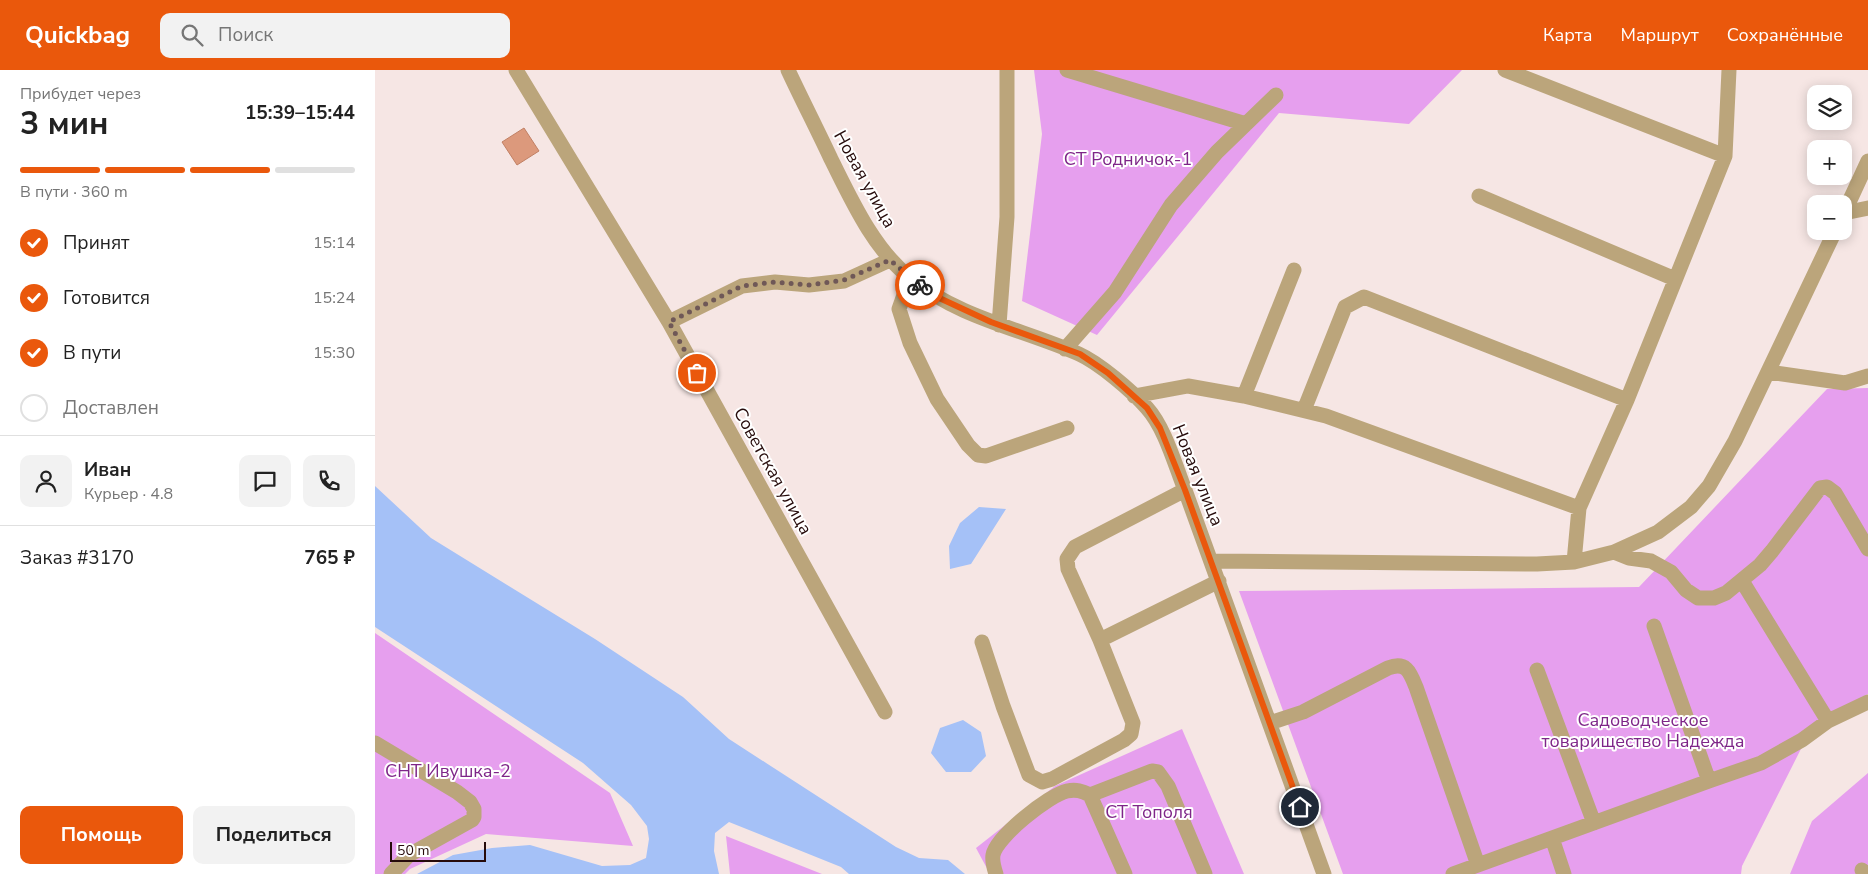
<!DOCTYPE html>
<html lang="ru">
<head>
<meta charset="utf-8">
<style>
  body { margin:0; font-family:"Nunito Sans",sans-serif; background:#f2f2f2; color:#222; height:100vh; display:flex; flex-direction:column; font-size:19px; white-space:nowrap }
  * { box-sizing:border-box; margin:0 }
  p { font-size:16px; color:#767676 }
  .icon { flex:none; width:28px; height:28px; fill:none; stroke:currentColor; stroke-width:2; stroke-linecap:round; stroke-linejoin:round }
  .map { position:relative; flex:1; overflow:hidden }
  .sheet { display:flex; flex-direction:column; background:#fff; width:375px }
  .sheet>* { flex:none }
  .controls { position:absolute; left:1432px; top:15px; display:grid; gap:10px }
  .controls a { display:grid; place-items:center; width:45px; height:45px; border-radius:10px; background:#fff; box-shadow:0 2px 12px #0003; font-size:25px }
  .scale { position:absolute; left:15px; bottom:12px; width:96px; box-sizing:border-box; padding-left:5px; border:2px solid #260b0b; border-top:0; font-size:14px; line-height:18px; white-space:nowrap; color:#260b0b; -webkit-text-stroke:4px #fff; paint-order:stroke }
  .pin { position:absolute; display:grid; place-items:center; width:42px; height:42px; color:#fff; margin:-21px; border:2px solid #fff; border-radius:50%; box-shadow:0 1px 5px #0007 }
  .courier { position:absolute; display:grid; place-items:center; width:50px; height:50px; margin:-25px; border:4px solid #ea580c; border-radius:50%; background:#fff; color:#222; box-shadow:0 1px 6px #0007 }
  .head em { font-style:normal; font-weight:700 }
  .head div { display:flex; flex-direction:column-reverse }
  .head { display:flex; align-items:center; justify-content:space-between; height:85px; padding:0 20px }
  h1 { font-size:32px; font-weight:700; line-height:38px }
  .bar { display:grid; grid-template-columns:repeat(4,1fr); gap:8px 5px; align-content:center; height:60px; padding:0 20px }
  .bar i { height:6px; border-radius:4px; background:#e0e0e0 }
  .bar .on { background:#ea580c }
  .bar p { grid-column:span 4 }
  .line { display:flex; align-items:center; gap:12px; padding:0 20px; border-top:1px solid #e0e0e0 }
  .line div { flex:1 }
  .round { display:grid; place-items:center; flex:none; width:52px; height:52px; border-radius:10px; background:#f2f2f2 }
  ol { padding:0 20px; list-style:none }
  li { display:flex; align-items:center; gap:15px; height:55px }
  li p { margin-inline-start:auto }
  li .icon { padding:5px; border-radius:50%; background:#ea580c; color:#fff; stroke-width:4 }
  li:last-child { color:#767676 }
  li i { width:28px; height:28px; border:2px solid #e0e0e0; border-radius:50% }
  .button { display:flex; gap:10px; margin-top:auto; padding:10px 20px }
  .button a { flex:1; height:58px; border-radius:10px; background:#ea580c; color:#fff; font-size:20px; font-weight:700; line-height:58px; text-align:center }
  .button a+a { background:#f2f2f2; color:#222 }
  header { display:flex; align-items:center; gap:30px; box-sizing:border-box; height:70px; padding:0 25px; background:#ea580c; color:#fff }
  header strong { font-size:24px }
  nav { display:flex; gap:28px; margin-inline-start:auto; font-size:18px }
  .search { width:350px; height:45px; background:#f2f2f2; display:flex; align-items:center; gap:12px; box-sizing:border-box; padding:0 18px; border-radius:10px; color:#767676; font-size:19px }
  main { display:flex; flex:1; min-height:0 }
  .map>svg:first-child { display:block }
</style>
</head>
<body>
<header>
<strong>Quickbag</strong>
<div class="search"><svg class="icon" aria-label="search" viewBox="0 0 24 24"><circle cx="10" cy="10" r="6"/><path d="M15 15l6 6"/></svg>Поиск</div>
<nav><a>Карта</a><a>Маршрут</a><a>Сохранённые</a></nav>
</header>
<main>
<section class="sheet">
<div class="head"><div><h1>3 мин</h1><p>Прибудет через</p></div><em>15:39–15:44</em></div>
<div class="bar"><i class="on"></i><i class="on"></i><i class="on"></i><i></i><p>В пути · 360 m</p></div>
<ol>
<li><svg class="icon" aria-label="check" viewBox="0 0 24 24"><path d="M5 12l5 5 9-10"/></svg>Принят<p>15:14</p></li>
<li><svg class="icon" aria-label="check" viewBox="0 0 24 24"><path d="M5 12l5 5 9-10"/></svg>Готовится<p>15:24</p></li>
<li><svg class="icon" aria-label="check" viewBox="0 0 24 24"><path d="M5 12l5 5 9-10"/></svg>В пути<p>15:30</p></li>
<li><i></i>Доставлен</li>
</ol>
<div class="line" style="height:90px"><a class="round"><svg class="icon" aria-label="person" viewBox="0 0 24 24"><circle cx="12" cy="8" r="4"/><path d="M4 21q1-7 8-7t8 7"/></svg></a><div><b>Иван</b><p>Курьер · 4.8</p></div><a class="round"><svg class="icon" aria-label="chat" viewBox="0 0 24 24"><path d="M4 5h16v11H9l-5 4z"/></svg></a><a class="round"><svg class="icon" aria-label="phone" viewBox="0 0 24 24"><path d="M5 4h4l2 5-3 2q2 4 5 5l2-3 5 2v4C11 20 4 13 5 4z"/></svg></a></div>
<div class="line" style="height:65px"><div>Заказ #3170</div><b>765 ₽</b></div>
<div class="button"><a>Помощь</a><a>Поделиться</a></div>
</section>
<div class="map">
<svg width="1493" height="804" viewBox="0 0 1493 804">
  <rect width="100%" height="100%" fill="#f6e6e4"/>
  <path fill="#e69fee" d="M659,0H1087L1034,54L904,43L722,265L647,231L667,64Z
    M1493,318V624L1438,655L1367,796L1366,804H968L864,521L1264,517L1452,319Z
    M0,563L235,723L258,776L111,764L35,799L30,804H0Z
    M807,659L869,804H615L601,778L680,716Z
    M1493,703V804H1415L1437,751Z
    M351,766L447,804H355Z"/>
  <path fill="#a5c1f7" d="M0,416L56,468L220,569L308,627L354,669L521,777L544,788L573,790L590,804H474L466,797L354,752L340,763L339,781L344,804H42L78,785L117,778L155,775L227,796L255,795L271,788L274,769L272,756L256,735L208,693L0,557Z
    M604,437L631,439L596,494L575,499L574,476L585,453Z
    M588,650L606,662L611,686L596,702H571L556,683L565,658Z"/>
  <path fill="#dc997c" stroke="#c18064" d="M149,58L164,81L142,95L127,72Z"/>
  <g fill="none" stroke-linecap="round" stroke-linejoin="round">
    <path stroke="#bba57b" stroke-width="15" d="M141,0L294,252L510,642
      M413,0C427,30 442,59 456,89C477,131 498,178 535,208C584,248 647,259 704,284C724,293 757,321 772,338C790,358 800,395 810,420L949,804
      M692,0L871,54
      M1130,0L1350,86
      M1104,126L1300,209
      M1469,143L1493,91
      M1469,143L1493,138
      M535,208L524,239L535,273L562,329L593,375L603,385L611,386L692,358
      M294,252L367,216L400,212L434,215L469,211L515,190
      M624,255L632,147V0
      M690,279L740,222L796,135L842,82L901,25
      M1393,302L1470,313L1493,306
      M759,326L813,316L869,326L951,346L1204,438
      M869,326L919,200
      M929,340L970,237L989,227L1252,330
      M1239,482L1254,488L1276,491L1296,502L1311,520L1323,528H1339L1351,523L1385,495L1397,481L1445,418L1452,417L1460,423L1493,479
      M837,491L1162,494L1199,492L1239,482L1283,462L1316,437L1334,416L1360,371L1460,161
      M1199,492L1204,438L1252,330L1350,86L1354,0
      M1367,511L1453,651
      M1279,556L1334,711
      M725,570L844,511
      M607,572L628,636L654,705L667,712L677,709L749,670L756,664L758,653L725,570L693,499L692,489L700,477L810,420
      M1162,600L1219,753
      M895,653L928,642L1013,598C1031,591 1035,602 1041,617L1103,795
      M0,673L82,722L95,732L99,739V747L97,750L34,785L16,804
      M715,725L777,701L783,702L793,716L830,804
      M1177,768L1189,804
      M1487,800L1492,804
      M621,804C619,798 617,791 618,785C621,767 674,725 692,721C701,719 707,721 715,725L750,804
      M1078,804L1334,711L1386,693L1427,670L1453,651L1493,632"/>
  </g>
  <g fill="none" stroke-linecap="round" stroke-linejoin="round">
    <path stroke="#6f5857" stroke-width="5" stroke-dasharray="0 9" d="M322,303L294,252L367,216L400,212L434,215L469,210L515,190L545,215"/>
    <path stroke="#ea580c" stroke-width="6" d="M545,215L560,226L616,252L705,284L733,303L772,338L785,358L810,420L925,737"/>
  </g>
  <g text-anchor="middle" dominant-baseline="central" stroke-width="4" stroke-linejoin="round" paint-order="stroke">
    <g font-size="18" fill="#7e2588" stroke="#fff">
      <text x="753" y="89">СТ Родничок-1</text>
      <text x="1268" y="650">Садоводческое<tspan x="1268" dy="21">товарищество Надежда</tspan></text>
      <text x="73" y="701">СНТ Ивушка-2</text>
      <text x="774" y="742">СТ Тополя</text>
    </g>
    <g font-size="18" fill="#260b0b" stroke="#fff">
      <text transform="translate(490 109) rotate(61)">Новая улица</text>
      <text transform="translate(398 401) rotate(61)">Советская улица</text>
      <text transform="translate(823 405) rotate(68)">Новая улица</text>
    </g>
  </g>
</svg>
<div class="controls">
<a><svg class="icon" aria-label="layers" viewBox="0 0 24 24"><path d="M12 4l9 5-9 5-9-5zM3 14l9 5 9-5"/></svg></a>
<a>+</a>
<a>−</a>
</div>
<div class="scale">50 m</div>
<div class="pin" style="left:322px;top:303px;background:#ea580c"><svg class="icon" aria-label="bag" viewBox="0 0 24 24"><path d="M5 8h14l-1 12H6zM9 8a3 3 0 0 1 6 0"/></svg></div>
<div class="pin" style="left:925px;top:737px;background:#1f2937"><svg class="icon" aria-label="home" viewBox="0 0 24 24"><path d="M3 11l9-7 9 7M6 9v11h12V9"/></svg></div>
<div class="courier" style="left:545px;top:215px"><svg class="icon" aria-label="bike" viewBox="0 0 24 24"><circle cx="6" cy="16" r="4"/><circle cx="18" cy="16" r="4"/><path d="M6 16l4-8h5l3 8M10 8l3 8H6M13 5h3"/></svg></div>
</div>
</main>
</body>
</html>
